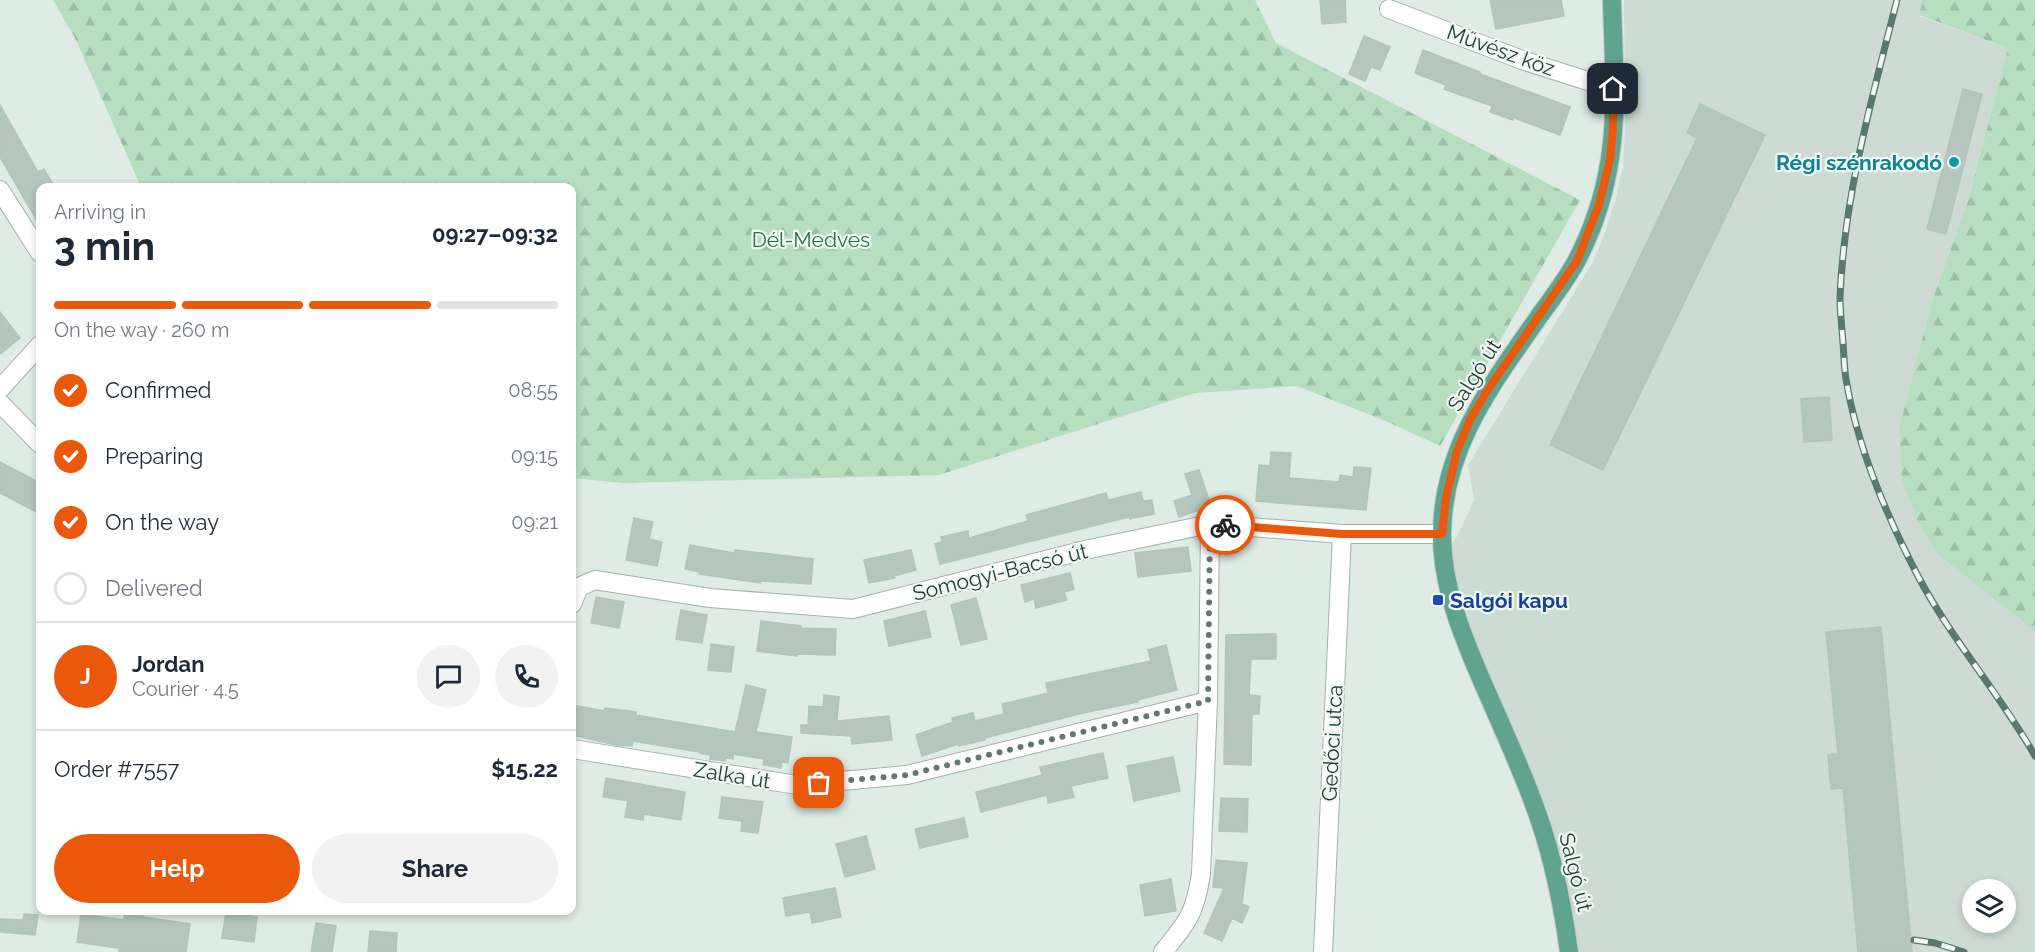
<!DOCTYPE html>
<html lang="en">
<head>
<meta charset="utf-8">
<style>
  body { margin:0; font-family:Raleway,sans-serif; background:#f2f2f3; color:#1f2937; height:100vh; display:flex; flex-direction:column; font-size:22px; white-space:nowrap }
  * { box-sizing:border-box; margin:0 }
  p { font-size:20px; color:#747a83 }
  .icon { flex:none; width:33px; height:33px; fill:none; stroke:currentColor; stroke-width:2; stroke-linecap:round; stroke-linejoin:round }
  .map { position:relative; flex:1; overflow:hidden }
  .drawer { position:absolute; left:36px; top:183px; width:540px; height:732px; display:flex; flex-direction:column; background:#fff; border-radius:12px; box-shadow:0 3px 9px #0003 }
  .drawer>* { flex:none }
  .controls { position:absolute; left:1962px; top:879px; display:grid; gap:12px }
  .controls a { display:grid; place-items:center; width:54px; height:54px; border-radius:50%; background:#fff; box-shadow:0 3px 9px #0003; font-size:30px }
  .pin { position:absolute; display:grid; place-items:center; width:51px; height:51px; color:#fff; margin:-26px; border-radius:12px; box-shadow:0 3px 9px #0006 }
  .courier { position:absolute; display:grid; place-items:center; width:60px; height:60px; margin:-30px; border:4px solid #ea580c; border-radius:50%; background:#fff; color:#222; box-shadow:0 2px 8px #0007 }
  .overview em { font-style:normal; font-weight:700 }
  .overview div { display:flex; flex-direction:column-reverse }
  .overview { display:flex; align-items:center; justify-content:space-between; height:102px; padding:0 18px }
  h1 { font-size:39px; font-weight:700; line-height:45px }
  .bar { display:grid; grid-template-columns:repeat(4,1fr); gap:9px 6px; align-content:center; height:72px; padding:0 18px }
  .bar i { height:8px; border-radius:4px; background:#e0e1e3 }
  .bar .on { background:#ea580c }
  .bar p { grid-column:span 4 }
  .line { display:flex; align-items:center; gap:15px; padding:0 18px; border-top:2px solid #e0e1e3 }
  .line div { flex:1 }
  .round { display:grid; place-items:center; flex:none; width:63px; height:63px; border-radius:32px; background:#f2f2f3 }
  ol { padding:0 18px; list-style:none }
  li { display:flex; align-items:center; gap:18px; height:66px }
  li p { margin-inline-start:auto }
  li .icon { padding:6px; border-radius:50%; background:#ea580c; color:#fff; stroke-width:4 }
  li:last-child { color:#747a83 }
  li i { width:33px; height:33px; border:3px solid #e0e1e3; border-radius:50% }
  .button { display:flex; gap:12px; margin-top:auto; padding:12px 18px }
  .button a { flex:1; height:69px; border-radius:36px; background:#ea580c; color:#fff; font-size:24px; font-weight:700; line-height:69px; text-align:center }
  .button a+a { background:#f2f2f3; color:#1f2937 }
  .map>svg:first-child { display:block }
</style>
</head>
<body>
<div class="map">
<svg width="2035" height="952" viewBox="0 0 2035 952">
  <defs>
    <pattern id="forest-firs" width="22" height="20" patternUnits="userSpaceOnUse" patternTransform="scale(1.5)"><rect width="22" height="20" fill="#b6debf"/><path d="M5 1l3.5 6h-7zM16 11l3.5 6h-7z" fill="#9cbfa5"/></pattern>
  </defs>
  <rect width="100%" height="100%" fill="#dfebe5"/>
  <path fill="#cddbd4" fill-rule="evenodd" d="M1624,0H1923L1919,16L2008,48L1968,201L1932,301L1899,430L1902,480L1937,554L2035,631V952H1579L1560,860L1468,627L1454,575L1450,547L1458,535L1474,500L1468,465L1593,262L1605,233L1616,198L1623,167L1625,131ZM1972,890H2006V922H1972Z"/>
  <path fill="url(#forest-firs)" d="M53,0H1255L1276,43L1580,200L1440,446L1388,422L1297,386L1195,393L939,475L623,483L572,478V188L141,187L75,38Z
    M1923,0H2035V631L1937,554L1919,524L1902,480L1899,429L1932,301L1968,201L2008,48L1919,15Z"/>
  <path fill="#b4c6be" stroke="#b1c5bc" stroke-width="1.5" d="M1320,0H1345L1346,22L1322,24Z
    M1490,0H1561L1564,16L1496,29Z
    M1364,36L1390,47L1380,70L1371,67L1365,81L1349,74Z
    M1423,50L1480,72V74L1570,107L1560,135L1514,118L1513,120L1490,112L1492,106L1444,89L1446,85L1415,73Z
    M1963,89L1982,94L1946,234L1927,229Z
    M1700,104L1765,135L1603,470L1550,445L1697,138L1687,133Z
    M0,105L38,172L44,169L55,188H40V226L0,157Z
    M0,312L20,338L0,354Z
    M1829,397L1832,440L1804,442L1801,399Z
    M1271,452L1291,453L1289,478L1339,482L1340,475L1353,477L1354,467L1371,468L1366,510L1256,501L1259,465L1270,466Z
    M0,462L40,483V514L0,493Z
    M1199,470L1211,506L1179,517L1174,501L1192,495L1185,474Z
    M1141,492L1143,501L1152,500L1154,514L1130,519L1129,517L940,564L935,544L942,542L941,537L968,531L969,538L1028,521L1026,515L1106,493L1108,500Z
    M634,518L653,522L649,539L662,542L657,566L626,560Z
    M690,545L734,553L735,550L813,559L811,584L760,581V583L699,574L700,572L685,569Z
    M1188,547L1191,571L1138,577L1135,553Z
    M911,550L916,570L894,576L895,578L869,583L864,560Z
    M1070,573L1074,589L1064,592L1067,600L1036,608L1034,599L1025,602L1021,585Z
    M596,597L624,602L619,628L591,623Z
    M976,598L987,639L961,645L951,605Z
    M681,610L707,615L702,643L676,639Z
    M925,611L931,637L889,646L884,621Z
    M761,621L801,626V628L836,629L835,655L797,654V656L757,651Z
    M1881,627L1912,952H1858L1843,788L1831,789L1828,755L1838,754L1826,632Z
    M1276,634V659H1251L1249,695L1260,696L1259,714H1252L1251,765L1224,764L1226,635Z
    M711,644L734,647L731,672L708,670Z
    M1166,645L1177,690L1137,700L1138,702L1083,713L985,738V740L959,746L958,744L922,756L916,735L953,722L952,718L973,713L975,721L1004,714L1002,704L1048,693L1046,683L1151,661L1148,650Z
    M746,685L766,690L756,732L792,737L788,763L782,762L781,768L763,765L764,759L733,754V759L726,758L725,761L710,759L711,755L700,753V752L633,741L632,746L616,745L572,735V705L604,711L605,708L636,712V715L735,732Z
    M824,695L839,697L837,721L889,716L892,740L852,744L851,736L801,733V725H808L809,706L823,707Z
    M1103,753L1108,778L1071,786L1074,797L1048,803L1047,795L981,812L976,792L1042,775L1040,767Z
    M1173,757L1180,791L1134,801L1127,766Z
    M606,778L685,792L681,820L644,814L643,820L625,817L628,801L603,797Z
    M722,797L763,802L758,833L741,831L742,821L719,818Z
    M1221,798L1248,799L1247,832L1219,831Z
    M964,818L968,837L920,848L915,829Z
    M866,836L875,869L845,877L836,844Z
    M1216,860L1247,863L1242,904L1249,907L1242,923L1232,918L1222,941L1204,933L1224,888L1213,887Z
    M1171,879L1176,911L1145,916L1140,885Z
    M835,888L841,917L812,923L810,912L786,916L783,898Z
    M125,910H144L143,917L190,924L186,952H119V948L77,942L81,914L124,920Z
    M226,912L257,917L254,942L222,938Z
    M24,914L38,915L35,935L0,932V919L23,920Z
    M316,923L336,926L332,952H311Z
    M370,931L397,933L396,952H368Z"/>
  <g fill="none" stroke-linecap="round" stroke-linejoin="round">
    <defs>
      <path id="minor" d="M1389,9L1522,60L1613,89
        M0,190L40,253
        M0,389L40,345
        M0,403L40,444
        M572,604L579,587L595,580L710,598L853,609L1085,550L1210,524L1342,534H1442
        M572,749L797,785L907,775L1208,701
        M1163,952C1188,922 1195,913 1201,874L1208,701L1210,524
        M1323,952L1342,534"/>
      <path id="major" d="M1569,952C1562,900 1551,848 1532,799C1517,759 1499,720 1482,681C1462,635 1442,586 1442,535C1442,447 1493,383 1540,315C1553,297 1567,279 1577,260C1593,229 1605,192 1610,158C1618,107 1613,52 1612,0"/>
    </defs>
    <use href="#minor" stroke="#a2b3ac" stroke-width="20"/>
    <use href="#major" stroke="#c0c8c6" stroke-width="20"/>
    <use href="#minor" stroke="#fff" stroke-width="18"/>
    <use href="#major" stroke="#60a490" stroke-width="18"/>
    <defs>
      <path id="rail" d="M1897,0C1872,98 1844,196 1840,297C1840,312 1842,328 1843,343C1844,355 1844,367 1846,379C1857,447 1887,517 1919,578C1952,640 2000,694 2035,756
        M1914,940L1935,943L1964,952"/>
    </defs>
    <use href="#rail" stroke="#59786e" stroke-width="7"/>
    <use href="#rail" stroke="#eff8f3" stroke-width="4.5" stroke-dasharray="14" stroke-linecap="butt"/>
  </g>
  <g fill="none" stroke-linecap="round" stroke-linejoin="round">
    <path stroke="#627971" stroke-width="6" stroke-dasharray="0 10.8" d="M819,783L907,775L1208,701L1210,524L1225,525"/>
    <path stroke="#ea580c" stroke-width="8" d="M1225,525L1342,534H1442L1446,498L1457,451L1470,420L1487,391L1577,261L1599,205L1610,159L1613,128V89"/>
  </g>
  <circle fill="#0f9aa8" stroke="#eff8f3" stroke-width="2" cx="1954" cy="162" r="6"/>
  <rect fill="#1a4fb4" stroke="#eff8f3" stroke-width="2" x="1432" y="594" width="12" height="12" rx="3"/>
  <g text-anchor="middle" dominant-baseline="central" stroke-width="4.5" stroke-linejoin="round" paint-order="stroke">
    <g font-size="21" fill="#1f3c33" stroke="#eff8f3">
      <text transform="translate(1501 50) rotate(20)">Művész köz</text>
      <text transform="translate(1474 375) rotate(-58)">Salgó út</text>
      <text transform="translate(1000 572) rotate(-14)">Somogyi-Bacsó út</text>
      <text transform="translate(1332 743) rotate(-87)">Gedőci utca</text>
      <text transform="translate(732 775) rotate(9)">Zalka út</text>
      <text transform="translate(1576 872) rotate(76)">Salgó út</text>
    </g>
    <g font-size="21" font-weight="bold" fill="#0d838f" stroke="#eff8f3" text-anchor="end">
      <text x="1942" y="162">Régi szénrakodó</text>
    </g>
    <g font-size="21" fill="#277542" stroke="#eff8f3">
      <text x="811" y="239">Dél-Medves</text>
    </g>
    <g font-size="21" font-weight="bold" fill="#164399" stroke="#eff8f3" text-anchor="start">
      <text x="1450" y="600">Salgói kapu</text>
    </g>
  </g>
</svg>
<div class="controls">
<a><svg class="icon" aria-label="layers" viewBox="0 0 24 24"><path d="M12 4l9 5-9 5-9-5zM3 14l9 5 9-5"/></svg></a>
</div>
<div class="pin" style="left:819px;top:783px;background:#ea580c"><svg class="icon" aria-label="bag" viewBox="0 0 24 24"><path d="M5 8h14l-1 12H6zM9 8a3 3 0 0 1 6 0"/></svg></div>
<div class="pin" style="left:1613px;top:89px;background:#1f2937"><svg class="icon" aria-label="home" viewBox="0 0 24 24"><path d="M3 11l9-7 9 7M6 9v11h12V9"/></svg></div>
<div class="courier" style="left:1225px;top:525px"><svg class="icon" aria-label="bike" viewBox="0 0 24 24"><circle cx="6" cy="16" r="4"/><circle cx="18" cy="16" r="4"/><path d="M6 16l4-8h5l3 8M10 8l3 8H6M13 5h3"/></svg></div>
<section class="drawer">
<div class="overview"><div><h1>3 min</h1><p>Arriving in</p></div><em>09:27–09:32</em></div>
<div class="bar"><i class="on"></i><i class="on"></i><i class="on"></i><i></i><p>On the way · 260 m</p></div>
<ol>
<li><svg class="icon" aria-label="check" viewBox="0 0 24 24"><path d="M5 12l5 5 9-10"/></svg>Confirmed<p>08:55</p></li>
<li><svg class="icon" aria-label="check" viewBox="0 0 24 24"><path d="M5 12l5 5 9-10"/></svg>Preparing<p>09:15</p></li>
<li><svg class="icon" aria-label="check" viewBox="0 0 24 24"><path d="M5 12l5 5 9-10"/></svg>On the way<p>09:21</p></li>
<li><i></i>Delivered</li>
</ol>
<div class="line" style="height:108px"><b class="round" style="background:#ea580c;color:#fff">J</b><div><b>Jordan</b><p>Courier · 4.5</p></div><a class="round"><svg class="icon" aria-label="chat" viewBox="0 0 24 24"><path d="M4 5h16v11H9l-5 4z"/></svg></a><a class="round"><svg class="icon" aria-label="phone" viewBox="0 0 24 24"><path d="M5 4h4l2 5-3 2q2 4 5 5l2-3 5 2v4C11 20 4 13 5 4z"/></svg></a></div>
<div class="line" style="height:78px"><div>Order #7557</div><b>$15.22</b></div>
<div class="button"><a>Help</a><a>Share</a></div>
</section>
</div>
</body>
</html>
